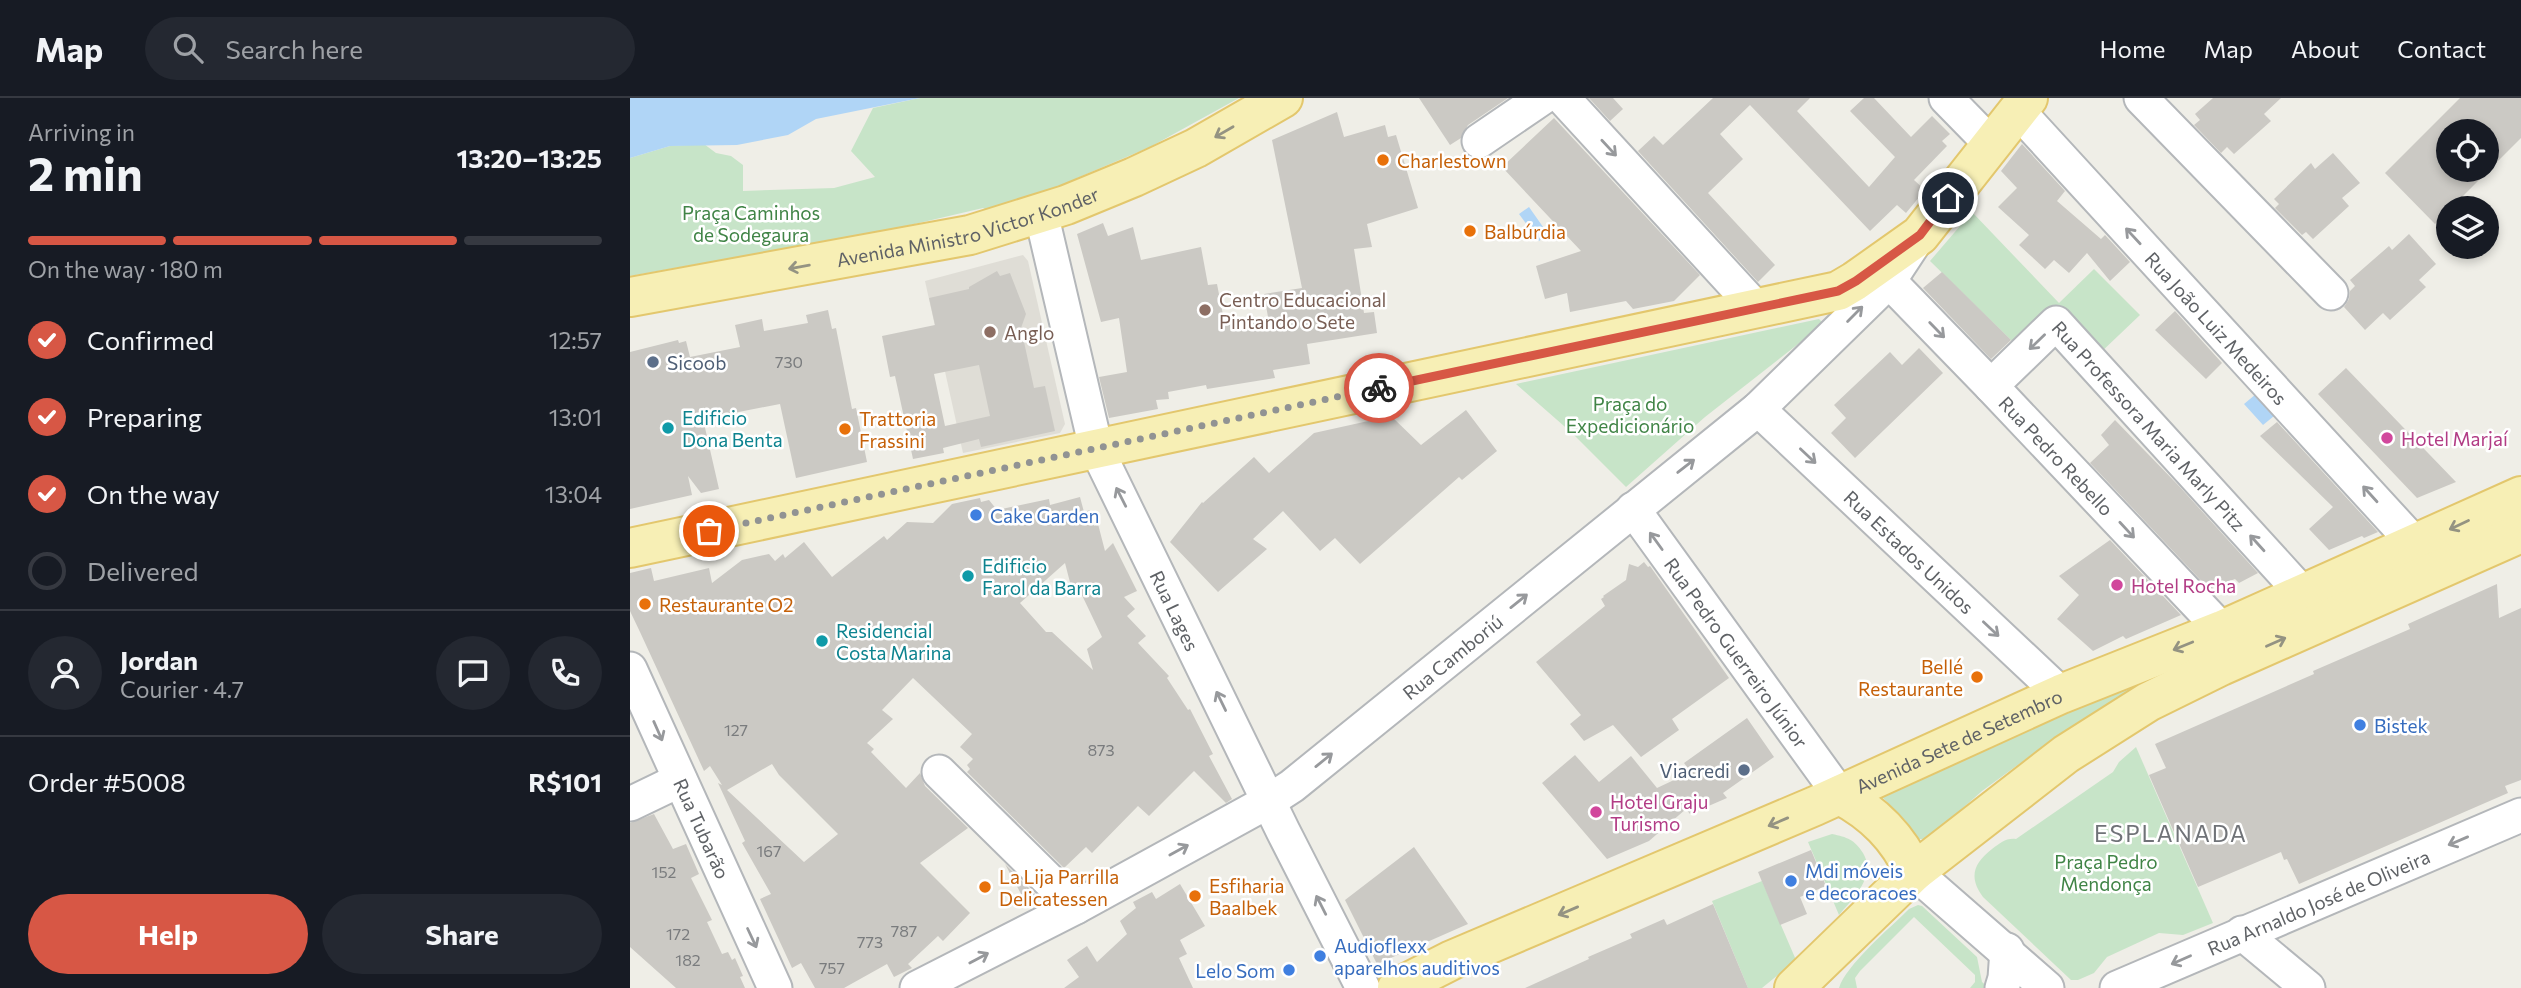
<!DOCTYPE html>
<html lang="en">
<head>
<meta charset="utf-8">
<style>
  body { margin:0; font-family:Commissioner,sans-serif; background:#242831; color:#f1f3f6; height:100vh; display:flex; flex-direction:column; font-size:26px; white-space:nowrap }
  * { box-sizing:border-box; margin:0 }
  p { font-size:23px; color:#9ea1a6 }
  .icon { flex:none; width:38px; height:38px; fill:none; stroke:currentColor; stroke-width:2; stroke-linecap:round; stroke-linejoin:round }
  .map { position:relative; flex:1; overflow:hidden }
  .details { display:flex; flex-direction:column; background:#171b24; width:630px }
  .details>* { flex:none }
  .buttons { position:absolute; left:1806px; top:21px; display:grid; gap:14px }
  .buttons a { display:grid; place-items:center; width:63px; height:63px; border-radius:50%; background:#171b24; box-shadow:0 4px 10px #0003; font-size:35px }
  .pin { position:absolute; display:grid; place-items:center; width:60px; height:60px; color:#fff; margin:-30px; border:4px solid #fff; border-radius:50%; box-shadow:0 2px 7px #0007 }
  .courier { position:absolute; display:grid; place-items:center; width:70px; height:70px; margin:-35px; border:5px solid #d75745; border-radius:50%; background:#fff; color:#222; box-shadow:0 2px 9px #0007 }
  .overview em { font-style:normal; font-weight:700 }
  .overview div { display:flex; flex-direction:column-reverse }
  .overview { display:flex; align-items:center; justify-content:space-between; height:119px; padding:0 28px }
  h1 { font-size:46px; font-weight:700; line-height:52px }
  .bar { display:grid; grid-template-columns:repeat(4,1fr); gap:10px 7px; align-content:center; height:84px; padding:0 28px }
  .bar i { height:9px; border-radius:5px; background:#363941 }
  .bar .selected { background:#d75745 }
  .bar p { grid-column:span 4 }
  .line { display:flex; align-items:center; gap:18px; padding:0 28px; border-top:2px solid #363941 }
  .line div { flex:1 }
  .round { display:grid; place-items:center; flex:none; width:74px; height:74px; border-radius:37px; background:#242831 }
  ol { padding:0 28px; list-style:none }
  li { display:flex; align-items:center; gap:21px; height:77px }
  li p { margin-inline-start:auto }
  li .icon { padding:7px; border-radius:50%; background:#d75745; color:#fff; stroke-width:4 }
  li:last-child { color:#9ea1a6 }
  li i { width:38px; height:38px; border:4px solid #363941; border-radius:50% }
  .cta { display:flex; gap:14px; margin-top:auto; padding:14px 28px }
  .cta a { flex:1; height:80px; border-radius:42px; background:#d75745; color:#fff; font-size:28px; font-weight:700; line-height:80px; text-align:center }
  .cta a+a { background:#242831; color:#f1f3f6 }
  header { display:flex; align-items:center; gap:42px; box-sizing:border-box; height:98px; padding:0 35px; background:#171b24; border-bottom:2px solid #363941 }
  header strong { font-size:33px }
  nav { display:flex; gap:38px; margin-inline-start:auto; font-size:24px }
  .search { width:490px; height:63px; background:#242831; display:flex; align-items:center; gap:18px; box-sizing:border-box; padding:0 24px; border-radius:38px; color:#9ea1a6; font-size:26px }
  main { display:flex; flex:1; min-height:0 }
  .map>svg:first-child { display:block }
</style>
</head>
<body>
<header>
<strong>Map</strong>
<div class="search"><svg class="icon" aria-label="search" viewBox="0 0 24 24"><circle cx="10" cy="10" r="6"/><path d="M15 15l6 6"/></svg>Search here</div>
<nav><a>Home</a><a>Map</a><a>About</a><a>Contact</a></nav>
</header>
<main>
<section class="details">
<div class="overview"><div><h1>2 min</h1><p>Arriving in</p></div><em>13:20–13:25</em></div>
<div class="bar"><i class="selected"></i><i class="selected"></i><i class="selected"></i><i></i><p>On the way · 180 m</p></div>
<ol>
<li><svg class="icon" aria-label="check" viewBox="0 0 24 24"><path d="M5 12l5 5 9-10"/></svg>Confirmed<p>12:57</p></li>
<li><svg class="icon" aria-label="check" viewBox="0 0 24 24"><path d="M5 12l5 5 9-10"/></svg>Preparing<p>13:01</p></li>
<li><svg class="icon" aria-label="check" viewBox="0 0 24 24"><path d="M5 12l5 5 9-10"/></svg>On the way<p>13:04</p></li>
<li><i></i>Delivered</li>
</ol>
<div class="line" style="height:126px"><a class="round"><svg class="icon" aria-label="person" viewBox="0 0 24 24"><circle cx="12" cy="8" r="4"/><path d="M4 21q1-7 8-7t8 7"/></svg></a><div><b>Jordan</b><p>Courier · 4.7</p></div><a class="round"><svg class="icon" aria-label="chat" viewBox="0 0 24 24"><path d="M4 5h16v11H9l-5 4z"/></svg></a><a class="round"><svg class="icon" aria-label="phone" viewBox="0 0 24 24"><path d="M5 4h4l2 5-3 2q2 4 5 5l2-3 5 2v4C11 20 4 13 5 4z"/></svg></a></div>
<div class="line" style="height:91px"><div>Order #5008</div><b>R$101</b></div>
<div class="cta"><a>Help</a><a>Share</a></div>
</section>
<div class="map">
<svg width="1891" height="890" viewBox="0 0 1891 890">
  <rect width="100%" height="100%" fill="#efeee7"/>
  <path fill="#dfddd6" d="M393,157L398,163L435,326L430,335L333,355L295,183Z"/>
  <path fill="#c7e4c8" d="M290,0H609L520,49L447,80L443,90L364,116L353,110L259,132L0,178V60L40,48L74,46L86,55L101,58L113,67V93L204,90L245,79L221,53L243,10Z
    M1342,114L1429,205L1464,171L1510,217L1468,257L1423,211L1386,247L1300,163Z
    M1189,221L1192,224L1191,228L1075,319L996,389L942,335L886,286Z
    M1714,491L1422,642L1352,693L1298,741H1287L1275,722L1252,699L1552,562Z
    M1506,649L1583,825L1553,837L1529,835L1477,859L1464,875L1448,882H1441L1353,799C1338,779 1344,765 1362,751C1371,745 1375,740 1386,741L1483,674L1489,664Z
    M1202,736C1217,739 1225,742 1233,755C1247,778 1223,800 1209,817L1178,744Z
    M1132,783L1166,862L1132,890H1118L1082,803Z
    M1288,807L1292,808L1347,859L1352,884L1359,890H1340L1345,884V877L1284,819L1230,873L1225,880L1227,890H1209C1216,867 1260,830 1279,811Z"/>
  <path fill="#b0d5f6" d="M0,0H290L186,21L158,37L107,47L40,48L0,60Z
    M899,109L918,136L909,143L889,116Z
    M1626,296L1644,318L1633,327L1614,306Z"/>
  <path fill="#cbc9c4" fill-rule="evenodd" d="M789,0H878L838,27L831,40L820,47Z
    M959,0H983L993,11L980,23Z
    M1083,0H1180L1167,13L1239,89L1265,59L1220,13L1234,0H1244L1281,39L1302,18L1320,36L1312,43L1317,48L1284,82L1295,92L1276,115L1267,107L1240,133L1120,7L1090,36L1113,61L1078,95L1145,167L1128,184L1008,53L1024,38L1033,47Z
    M1583,0H1651L1634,16L1641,23L1604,56L1597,49L1591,55L1564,27L1570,22L1565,16Z
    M1830,0H1891V40L1821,110H1818V113L1805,126L1755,75ZM1818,33H1857V72H1818Z
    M707,14L714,39L755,27L758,39L766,37L788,110L737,126L742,149L724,151L734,215L744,214L747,235L677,246L680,266L643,272L645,280L577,291L576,287L538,294L539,301L526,302L528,311L479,320L469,279L497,274L489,220L471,224L447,136L473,125L478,138L503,129L511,162L571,149L578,187L587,186L595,227L638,219L634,196L672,190L642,42Z
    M924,20L1070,177L1044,203L1003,211L996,203L940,214L937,195L915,201L906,168L951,153L872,69Z
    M1392,46L1435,93L1427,103L1471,141L1475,137L1500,164L1480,183L1457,155L1439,175L1424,162L1415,171L1389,147L1399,137L1368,109L1387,90L1371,73Z
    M1703,55L1730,85L1712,100L1719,108L1683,141L1676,134L1672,137L1645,110L1649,106L1644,101L1681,65L1685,71Z
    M1779,136L1806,166L1789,182L1796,189L1760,222L1753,215L1735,232L1714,209L1719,201L1720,193L1725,188L1720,182L1759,148L1762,152Z
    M367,173L370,178L380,175L396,216L391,230L404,290L415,288L425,333L351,349L349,341L313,350L314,355L283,361L265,278L260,279L252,238L305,227L299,200L339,191V189ZM349,267L360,318L315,328L304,276Z
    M1312,174L1381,242L1361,261L1293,190Z
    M198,212L202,231L206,230L222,311L226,310L237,364L166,380L150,306L73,321L89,391L71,395L58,378L62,397L0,411V254L48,242L49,245L56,243L60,259L110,249L105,227L132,221L134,233L178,225L176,217Z
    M1545,213L1592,265L1576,281L1525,232Z
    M1289,250L1313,275L1225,360L1201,335L1216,320L1204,307L1260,254L1272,267Z
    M1716,270L1826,384L1787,400L1688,296Z
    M836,312L867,353L832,382L829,379L730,466L705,440L690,453L653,413L623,441L637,451L588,494L540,444L572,404L573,405L624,359L639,375L684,335L761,318L791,347Z
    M1485,322L1549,388L1628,475L1609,485L1605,481L1579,491L1460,365L1479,347L1471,337Z
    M1647,324L1748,434L1734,440L1732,438L1699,452L1679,431L1703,409L1630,338Z
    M450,399L454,414L460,412L464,428L468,426L475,453L483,445L507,493L494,499L505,511L497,518L516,538L508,545L539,578L537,580L558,612L560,611L583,656L579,658L602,701L596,705L564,673L519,718L508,708L462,755L456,749L434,770L337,674L340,671L337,667L343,661L330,649L342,636L283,580L252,612L263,621L237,645L244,651L241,654L276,690L290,675L295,688L338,730L290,765L340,815L313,843L308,838L278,866L282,870L264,879L257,866L214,890H185L171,865L162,870L130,801L141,796L112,745L115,743L88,685L92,687L80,668L74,673L10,534L0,513V475L21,470L24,483L79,470L82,485L112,462L139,456L145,463L153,456L155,460L174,444L202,479L254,438L257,442L277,424L303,425L322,406L350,400L351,404L359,402L367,412L419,401L420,407ZM435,465L443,496L449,491L472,539L457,551L463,572L422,534H416L390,505ZM142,666L149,677L208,736L174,764L97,692Z
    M1480,442L1551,517L1496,541L1493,538L1463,553L1427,521L1449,497L1429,478Z
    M1014,464L1018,469L1020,468L1099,580L1042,621L1049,632L1011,659L983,627L954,643L940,626L951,617L906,564L975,508L971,501L974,499L973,498L996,482L999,466L1008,469Z
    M1867,486L1869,520L1891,510V682L1875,688L1878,695L1669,786L1657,761L1654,762L1651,754L1568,789L1519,677L1536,670L1525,646L1684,576L1683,573L1780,531L1778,526Z
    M1117,620L1144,659L1093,695L1097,700L1060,716L1056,711L1019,743L977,761L912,685L945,657L969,684L1001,658L1027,690L1061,674L1054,665Z
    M24,716L43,751L56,746L69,776L61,780L82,822L77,824L92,856L98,854L102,862L105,860L113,878L110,879L115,890H46L0,849V725Z
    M784,749L838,826L747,866L715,802Z
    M1181,752L1196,788L1170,799L1177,816L1150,827L1128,774Z
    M375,766L407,798L397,807Z
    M550,786L575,828L550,842L557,856L549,860L563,890H434L449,879L437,862L457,848L467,864L497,836L490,823L506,810L503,804L522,794L526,801Z
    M1083,806L1118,890H895L959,861L958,859L1002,840L1000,836L1034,821L1037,827Z"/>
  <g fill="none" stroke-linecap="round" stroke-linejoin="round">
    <defs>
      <g id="minor">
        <path d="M933,0L1126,210"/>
        <path d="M1316,0L1361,46"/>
        <path d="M1511,0L1701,195"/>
        <path id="s1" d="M1388,13L1785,446"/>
        <path d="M849,43L912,0"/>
        <path id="s2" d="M411,115L466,350L653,733L733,890"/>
        <path id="s3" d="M1259,183L1361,288L1592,532"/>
        <path id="s4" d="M1361,288L1426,225L1673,496"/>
        <path id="s5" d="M1128,311L1431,596"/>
        <path id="s6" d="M1003,411L1210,697"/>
        <path id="s7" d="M0,571L145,890"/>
        <path d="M309,674L446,809"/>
        <path d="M0,706L50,682"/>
        <path d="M1284,774L1417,890"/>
        <path d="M1612,835L1678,890"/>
        <path id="s8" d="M287,890L446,809L639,703L662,688L1128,311L1259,183L1284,145"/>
        <path d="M1372,890L1375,880L1377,852"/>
        <path id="s9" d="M1487,890L1891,717"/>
      </g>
      <g id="major">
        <path id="s10" d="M0,199L340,137L436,107L504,79L566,50L653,0"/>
        <path d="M0,450L1208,193L1225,183L1290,137L1398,0"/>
        <path d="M1210,697C1244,715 1268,739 1284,774"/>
        <path id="s11" d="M767,890L822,862L1185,708L1431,596L1592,532L1891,398"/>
        <path d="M1164,890L1284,774L1436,656L1518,604L1591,568L1891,435"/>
      </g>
    </defs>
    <use href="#minor" stroke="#b4b7ba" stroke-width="37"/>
    <use href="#major" stroke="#e3c76d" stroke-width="42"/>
    <use href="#minor" stroke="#fff" stroke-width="33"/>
    <use href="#major" stroke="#f7efb5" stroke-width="38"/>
  </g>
  <defs><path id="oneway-shaft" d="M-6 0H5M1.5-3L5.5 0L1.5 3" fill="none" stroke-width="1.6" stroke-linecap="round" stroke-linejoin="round" transform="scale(1.75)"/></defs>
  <g stroke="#949382">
    <use href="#oneway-shaft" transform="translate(594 34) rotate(150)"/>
    <use href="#oneway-shaft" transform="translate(169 169) rotate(170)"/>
    <use href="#oneway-shaft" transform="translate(1829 427) rotate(155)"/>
    <use href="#oneway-shaft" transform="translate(1646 544) rotate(-24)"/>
    <use href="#oneway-shaft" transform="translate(1553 548) rotate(158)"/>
    <use href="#oneway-shaft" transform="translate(1148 724) rotate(157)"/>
    <use href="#oneway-shaft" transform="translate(938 813) rotate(157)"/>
  </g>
  <g stroke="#97999c">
    <use href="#oneway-shaft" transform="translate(979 50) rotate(47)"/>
    <use href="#oneway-shaft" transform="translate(1503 138) rotate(-133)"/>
    <use href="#oneway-shaft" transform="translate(1225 216) rotate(-45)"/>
    <use href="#oneway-shaft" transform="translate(1307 232) rotate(46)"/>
    <use href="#oneway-shaft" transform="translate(1407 244) rotate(136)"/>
    <use href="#oneway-shaft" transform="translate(1178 358) rotate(43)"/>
    <use href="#oneway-shaft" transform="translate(1056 368) rotate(-38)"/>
    <use href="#oneway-shaft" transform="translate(1740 396) rotate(-132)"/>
    <use href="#oneway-shaft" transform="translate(491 399) rotate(-117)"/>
    <use href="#oneway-shaft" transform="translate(1497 432) rotate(47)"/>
    <use href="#oneway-shaft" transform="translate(1026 443) rotate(-126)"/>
    <use href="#oneway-shaft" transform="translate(1627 445) rotate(-132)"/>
    <use href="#oneway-shaft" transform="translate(889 503) rotate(-39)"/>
    <use href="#oneway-shaft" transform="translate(1361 531) rotate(43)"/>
    <use href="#oneway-shaft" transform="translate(591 603) rotate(-116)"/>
    <use href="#oneway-shaft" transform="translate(28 633) rotate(66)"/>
    <use href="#oneway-shaft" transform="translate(694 662) rotate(-39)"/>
    <use href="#oneway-shaft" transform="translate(1828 743) rotate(157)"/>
    <use href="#oneway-shaft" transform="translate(549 752) rotate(-29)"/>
    <use href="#oneway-shaft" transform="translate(691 807) rotate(-117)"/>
    <use href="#oneway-shaft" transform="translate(122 840) rotate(65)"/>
    <use href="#oneway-shaft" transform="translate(349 860) rotate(-28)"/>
    <use href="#oneway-shaft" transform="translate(1551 862) rotate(156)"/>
  </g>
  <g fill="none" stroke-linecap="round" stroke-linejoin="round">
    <path stroke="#919393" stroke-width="7" stroke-dasharray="0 12.6" d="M79,433L749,290"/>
    <path stroke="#d75745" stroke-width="9" d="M749,290L1208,193L1226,183L1290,137L1318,100"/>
  </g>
  <g fill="#e8710a" stroke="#fff" stroke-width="2.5">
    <circle cx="753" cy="62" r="7"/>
    <circle cx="840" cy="133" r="7"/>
    <circle cx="215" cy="331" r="7"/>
    <circle cx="15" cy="506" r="7"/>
    <circle cx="1347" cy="579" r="7"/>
    <circle cx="355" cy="789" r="7"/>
    <circle cx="565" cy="798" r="7"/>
  </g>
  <g fill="#8d6e63" stroke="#fff" stroke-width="2.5">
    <circle cx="575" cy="212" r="7"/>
    <circle cx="360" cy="234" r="7"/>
  </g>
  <g fill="#5c6f8a" stroke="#fff" stroke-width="2.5">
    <circle cx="23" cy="264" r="7"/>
    <circle cx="1114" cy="672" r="7"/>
  </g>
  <g fill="#0f9aa8" stroke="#fff" stroke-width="2.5">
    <circle cx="38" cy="330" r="7"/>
    <circle cx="338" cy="478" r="7"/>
    <circle cx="192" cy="543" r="7"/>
  </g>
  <g fill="#d1479c" stroke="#fff" stroke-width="2.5">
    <circle cx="1757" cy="340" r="7"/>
    <circle cx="1487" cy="487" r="7"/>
    <circle cx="966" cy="714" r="7"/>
  </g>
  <g fill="#3f7fe0" stroke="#fff" stroke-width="2.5">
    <circle cx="346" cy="417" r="7"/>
    <circle cx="1730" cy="627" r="7"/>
    <circle cx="1161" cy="783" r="7"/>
    <circle cx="690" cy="858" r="7"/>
    <circle cx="659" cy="872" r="7"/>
  </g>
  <g text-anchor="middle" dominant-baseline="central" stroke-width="5" stroke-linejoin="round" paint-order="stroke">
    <g font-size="16" fill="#7a7c7e">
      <text x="159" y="263">730</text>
      <text x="106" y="631">127</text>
      <text x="471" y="651">873</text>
      <text x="139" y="752">167</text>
      <text x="34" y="773">152</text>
      <text x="274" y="832">787</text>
      <text x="48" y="835">172</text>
      <text x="240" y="843">773</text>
      <text x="58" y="861">182</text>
      <text x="202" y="869">757</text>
    </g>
    <g font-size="19" fill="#c56008" stroke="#fff" text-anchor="start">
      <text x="767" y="62">Charlestown</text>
      <text x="854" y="133">Balbúrdia</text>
      <text x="229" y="320">Trattoria<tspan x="229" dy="22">Frassini</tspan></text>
      <text x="29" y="506">Restaurante O2</text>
      <text x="1333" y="568" text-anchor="end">Bellé<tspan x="1333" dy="22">Restaurante</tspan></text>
      <text x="369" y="778">La Lija Parrilla<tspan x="369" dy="22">Delicatessen</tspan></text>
      <text x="579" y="787">Esfiharia<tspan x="579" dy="22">Baalbek</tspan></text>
    </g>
    <g font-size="19" fill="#408446" stroke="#fff">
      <text x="121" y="114">Praça Caminhos<tspan x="121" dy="22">de Sodegaura</tspan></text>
      <text x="1000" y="305">Praça do<tspan x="1000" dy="22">Expedicionário</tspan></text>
      <text x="1476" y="763">Praça Pedro<tspan x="1476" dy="22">Mendonça</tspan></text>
    </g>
    <g font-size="19" fill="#5f6266" stroke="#fff">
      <text stroke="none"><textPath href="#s10" startOffset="345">Avenida Ministro Victor Konder</textPath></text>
      <text stroke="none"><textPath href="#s1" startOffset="294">Rua João Luiz Medeiros</textPath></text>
      <text stroke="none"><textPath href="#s4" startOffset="229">Rua Professora Maria Marly Pitz</textPath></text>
      <text stroke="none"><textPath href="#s3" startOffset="242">Rua Pedro Rebello</textPath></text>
      <text stroke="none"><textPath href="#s5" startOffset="208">Rua Estados Unidos</textPath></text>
      <text stroke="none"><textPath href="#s2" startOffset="422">Rua Lages</textPath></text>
      <text stroke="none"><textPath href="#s6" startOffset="177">Rua Pedro Guerreiro Júnior</textPath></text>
      <text stroke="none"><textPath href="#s8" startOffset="632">Rua Camboriú</textPath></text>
      <text stroke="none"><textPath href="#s11" startOffset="614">Avenida Sete de Setembro</textPath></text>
      <text stroke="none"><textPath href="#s7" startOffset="175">Rua Tubarão</textPath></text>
      <text stroke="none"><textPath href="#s9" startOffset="219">Rua Arnaldo José de Oliveira</textPath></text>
    </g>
    <g font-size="19" fill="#785e54" stroke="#fff" text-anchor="start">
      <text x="589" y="201">Centro Educacional<tspan x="589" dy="22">Pintando o Sete</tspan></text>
      <text x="374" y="234">Anglo</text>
    </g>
    <g font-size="19" fill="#4e5e75" stroke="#fff" text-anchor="start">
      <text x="37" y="264">Sicoob</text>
      <text x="1100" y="672" text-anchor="end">Viacredi</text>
    </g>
    <g font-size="19" fill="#0d838f" stroke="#fff" text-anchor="start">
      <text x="52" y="319">Edificio<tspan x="52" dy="22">Dona Benta</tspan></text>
      <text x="352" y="467">Edificio<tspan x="352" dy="22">Farol da Barra</tspan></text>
      <text x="206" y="532">Residencial<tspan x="206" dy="22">Costa Marina</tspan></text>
    </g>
    <g font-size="19" fill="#b23c85" stroke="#fff" text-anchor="start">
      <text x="1771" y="340">Hotel Marjaí</text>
      <text x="1501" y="487">Hotel Rocha</text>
      <text x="980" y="703">Hotel Graju<tspan x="980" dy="22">Turismo</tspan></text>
    </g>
    <g font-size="19" fill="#366cbe" stroke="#fff" text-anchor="start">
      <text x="360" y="417">Cake Garden</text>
      <text x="1744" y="627">Bistek</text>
      <text x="1175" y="772">Mdi móveis<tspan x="1175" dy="22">e decoracoes</tspan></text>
      <text x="704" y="847">Audioflexx<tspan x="704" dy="22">aparelhos auditivos</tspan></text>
      <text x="645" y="872" text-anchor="end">Lelo Som</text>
    </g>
    <g font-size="23" letter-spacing="2" fill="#707378" stroke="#fff">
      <text x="1541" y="735">ESPLANADA</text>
    </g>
  </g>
</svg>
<div class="buttons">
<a><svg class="icon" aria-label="locate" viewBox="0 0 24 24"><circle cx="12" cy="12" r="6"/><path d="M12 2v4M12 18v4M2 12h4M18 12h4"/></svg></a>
<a><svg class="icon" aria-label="layers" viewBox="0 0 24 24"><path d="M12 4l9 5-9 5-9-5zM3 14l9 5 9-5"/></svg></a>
</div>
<div class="pin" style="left:79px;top:433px;background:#ea580c"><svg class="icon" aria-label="bag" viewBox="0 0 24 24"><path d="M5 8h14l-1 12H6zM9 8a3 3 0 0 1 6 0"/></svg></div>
<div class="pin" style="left:1318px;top:100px;background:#1f2937"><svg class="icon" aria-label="home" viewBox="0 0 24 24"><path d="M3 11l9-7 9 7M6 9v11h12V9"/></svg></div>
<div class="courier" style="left:749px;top:290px"><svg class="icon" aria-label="bike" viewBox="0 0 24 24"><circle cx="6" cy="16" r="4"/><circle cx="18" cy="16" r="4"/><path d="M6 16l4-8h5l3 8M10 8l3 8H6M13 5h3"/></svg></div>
</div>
</main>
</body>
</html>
